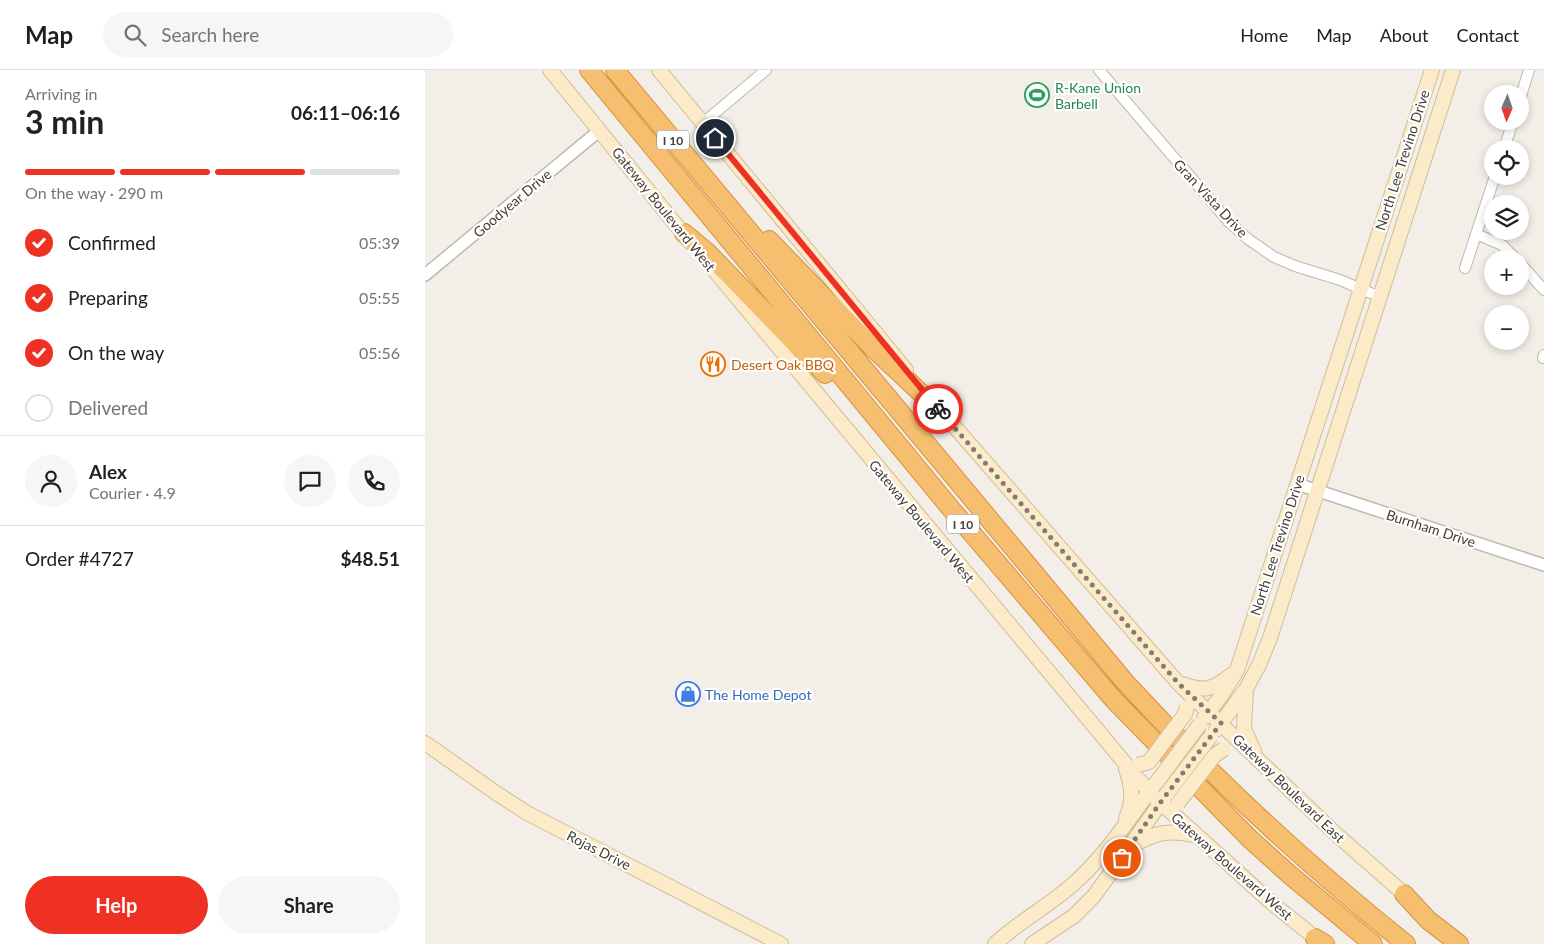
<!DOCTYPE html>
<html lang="en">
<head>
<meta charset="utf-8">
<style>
  body { margin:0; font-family:Lato,sans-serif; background:#f6f6f6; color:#202124; height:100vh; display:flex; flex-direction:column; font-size:19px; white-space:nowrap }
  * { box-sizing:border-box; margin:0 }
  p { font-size:16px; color:#757577 }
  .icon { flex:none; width:28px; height:28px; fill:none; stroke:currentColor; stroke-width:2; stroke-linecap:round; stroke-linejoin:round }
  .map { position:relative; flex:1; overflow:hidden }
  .side { display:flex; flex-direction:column; background:#fff; width:425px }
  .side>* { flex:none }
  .needle { width:32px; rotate:182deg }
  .buttons { position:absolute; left:1059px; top:15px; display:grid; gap:10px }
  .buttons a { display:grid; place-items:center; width:45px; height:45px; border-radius:50%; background:#fff; box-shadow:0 2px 8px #0003; font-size:25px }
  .pin { position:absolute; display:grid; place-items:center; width:42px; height:42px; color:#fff; margin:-21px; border:2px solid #fff; border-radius:50%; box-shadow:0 1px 5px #0007 }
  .courier { position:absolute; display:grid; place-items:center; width:50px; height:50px; margin:-25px; border:4px solid #ee3123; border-radius:50%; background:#fff; color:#222; box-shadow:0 1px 6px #0007 }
  .head em { font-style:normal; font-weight:700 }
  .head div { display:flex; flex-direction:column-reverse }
  .head { display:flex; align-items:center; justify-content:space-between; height:85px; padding:0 25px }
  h1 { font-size:32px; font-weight:700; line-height:38px }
  .bar { display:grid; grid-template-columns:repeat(4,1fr); gap:8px 5px; align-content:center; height:60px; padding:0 25px }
  .bar i { height:6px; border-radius:4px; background:#e0e0e0 }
  .bar .active { background:#ee3123 }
  .bar p { grid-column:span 4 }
  .line { display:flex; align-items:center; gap:12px; padding:0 25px; border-top:1px solid #e0e0e0 }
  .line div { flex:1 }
  .round { display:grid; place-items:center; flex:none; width:52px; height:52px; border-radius:26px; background:#f6f6f6 }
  ol { padding:0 25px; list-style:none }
  li { display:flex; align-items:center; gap:15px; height:55px }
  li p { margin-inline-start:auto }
  li .icon { padding:5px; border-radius:50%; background:#ee3123; color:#fff; stroke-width:4 }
  li:last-child { color:#757577 }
  li i { width:28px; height:28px; border:2px solid #e0e0e0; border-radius:50% }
  .cta { display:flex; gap:10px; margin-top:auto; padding:10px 25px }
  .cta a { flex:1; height:58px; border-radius:30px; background:#ee3123; color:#fff; font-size:20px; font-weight:700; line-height:58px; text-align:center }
  .cta a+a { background:#f6f6f6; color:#202124 }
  header { display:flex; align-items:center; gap:30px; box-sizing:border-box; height:70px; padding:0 25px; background:#fff; border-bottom:1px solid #e0e0e0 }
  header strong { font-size:24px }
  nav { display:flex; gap:28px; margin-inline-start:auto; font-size:18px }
  .search { width:350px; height:45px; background:#f6f6f6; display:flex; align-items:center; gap:12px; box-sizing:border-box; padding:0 18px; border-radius:28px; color:#757577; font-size:19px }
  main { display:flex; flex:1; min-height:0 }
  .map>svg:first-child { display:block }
</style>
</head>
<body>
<header>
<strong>Map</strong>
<div class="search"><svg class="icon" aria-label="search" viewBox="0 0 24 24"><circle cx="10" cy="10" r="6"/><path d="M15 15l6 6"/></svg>Search here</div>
<nav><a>Home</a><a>Map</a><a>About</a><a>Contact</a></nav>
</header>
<main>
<section class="side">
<div class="head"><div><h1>3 min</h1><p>Arriving in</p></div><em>06:11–06:16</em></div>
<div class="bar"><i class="active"></i><i class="active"></i><i class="active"></i><i></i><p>On the way · 290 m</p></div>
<ol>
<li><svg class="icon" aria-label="check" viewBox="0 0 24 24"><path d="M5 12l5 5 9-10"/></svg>Confirmed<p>05:39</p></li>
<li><svg class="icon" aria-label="check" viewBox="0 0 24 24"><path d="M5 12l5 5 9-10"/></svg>Preparing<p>05:55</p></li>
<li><svg class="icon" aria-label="check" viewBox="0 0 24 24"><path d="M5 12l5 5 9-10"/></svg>On the way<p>05:56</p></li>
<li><i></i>Delivered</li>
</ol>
<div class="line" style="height:90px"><a class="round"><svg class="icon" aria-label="person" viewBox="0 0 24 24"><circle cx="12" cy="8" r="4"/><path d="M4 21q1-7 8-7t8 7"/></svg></a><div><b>Alex</b><p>Courier · 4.9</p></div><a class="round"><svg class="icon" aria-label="chat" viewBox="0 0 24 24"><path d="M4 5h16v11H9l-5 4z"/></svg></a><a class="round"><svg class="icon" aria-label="phone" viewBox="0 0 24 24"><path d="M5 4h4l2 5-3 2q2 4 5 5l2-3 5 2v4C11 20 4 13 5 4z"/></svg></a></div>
<div class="line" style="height:65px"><div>Order #4727</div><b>$48.51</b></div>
<div class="cta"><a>Help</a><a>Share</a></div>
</section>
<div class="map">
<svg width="1119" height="874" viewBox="0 0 1119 874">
  <rect width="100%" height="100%" fill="#f3eee7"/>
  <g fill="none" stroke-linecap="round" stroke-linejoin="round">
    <defs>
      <path id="minor" d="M674,0L804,152L823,169L849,187L870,196L915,210L955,227
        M1095,29L1104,0
        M278,53L341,0
        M1079,79L1088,51
        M1051,164L1077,175L1091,189
        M1095,193L1119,220
        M1040,198L1070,106
        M1118,288L1119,285"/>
      <path id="tertiary" d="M0,205L175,60
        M872,414L1119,495"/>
      <path id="secondary" d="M125,0L265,172
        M234,0L481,300
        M289,200L724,722L848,834L898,874
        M508,332L754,614L911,764L986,830
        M757,614C780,622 787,620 806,605
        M821,619L819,659L829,681
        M779,648L796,626L812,600L1007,0
        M791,660L821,619L834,595L845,568L1028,0
        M0,673L71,723L102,743L356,874
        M701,748C709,731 707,716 701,699
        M706,776C732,763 740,759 769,765
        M570,874C593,852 622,837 646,816C679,788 703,750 729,715
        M607,874L649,846L669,826L740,727"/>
      <path id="motorway" d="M164,0L527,440L689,630L825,769L865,805L948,874
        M190,0L700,612C787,707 881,794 981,874
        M259,163L283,183L400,304
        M344,170L449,279L513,339
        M979,824L1003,850L1034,874
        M890,868L900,874"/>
    </defs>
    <use href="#minor" stroke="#c1b8ad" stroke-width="12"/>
    <use href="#tertiary" stroke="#c1b8ad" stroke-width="14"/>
    <use href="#secondary" stroke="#d0bd99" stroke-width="16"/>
    <use href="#motorway" stroke="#d5923f" stroke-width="20"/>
    <use href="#minor" stroke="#fff" stroke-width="10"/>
    <use href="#tertiary" stroke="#fff" stroke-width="11"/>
    <use href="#secondary" stroke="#fcebc8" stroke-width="14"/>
    <use href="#motorway" stroke="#f6be6f" stroke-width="18"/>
    <defs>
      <path id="secondary-bridge" d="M713,695L724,692L760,644L762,637
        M731,713L775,654
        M740,726L786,666
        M753,733L790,685L799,679"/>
    </defs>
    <use href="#secondary-bridge" stroke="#d0bd99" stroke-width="16" stroke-linecap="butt"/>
    <use href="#secondary-bridge" stroke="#fcebc8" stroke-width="14"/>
  </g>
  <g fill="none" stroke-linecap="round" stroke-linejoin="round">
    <path stroke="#827c74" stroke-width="5" stroke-dasharray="0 9" d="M513,339L754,614L796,653L735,733L697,788"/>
    <path stroke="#ee3123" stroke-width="6" d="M290,68L513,339"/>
  </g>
  <defs>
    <symbol id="stadium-ring" viewBox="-11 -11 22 22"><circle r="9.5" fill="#fff" stroke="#2e9e5b" stroke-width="1.5"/><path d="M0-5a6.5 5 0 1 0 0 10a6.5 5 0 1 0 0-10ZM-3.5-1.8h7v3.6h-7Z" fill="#2e9e5b"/></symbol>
    <symbol id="restaurant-ring" viewBox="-11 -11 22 22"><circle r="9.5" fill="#fff" stroke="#e8710a" stroke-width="1.5"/><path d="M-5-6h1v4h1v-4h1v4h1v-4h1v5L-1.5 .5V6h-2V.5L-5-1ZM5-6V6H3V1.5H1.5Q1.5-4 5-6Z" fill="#e8710a"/></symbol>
    <symbol id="shop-ring" viewBox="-11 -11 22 22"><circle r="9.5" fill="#fff" stroke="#3f7fe0" stroke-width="1.5"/><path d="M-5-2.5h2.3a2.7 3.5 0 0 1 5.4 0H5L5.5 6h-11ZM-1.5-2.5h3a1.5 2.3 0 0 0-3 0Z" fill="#3f7fe0"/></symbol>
  </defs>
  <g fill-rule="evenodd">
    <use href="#stadium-ring" x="598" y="11" width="28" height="28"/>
    <use href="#restaurant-ring" x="274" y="280" width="28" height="28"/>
    <use href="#shop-ring" x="249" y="610" width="28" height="28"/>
  </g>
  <g text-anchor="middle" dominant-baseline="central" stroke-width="4.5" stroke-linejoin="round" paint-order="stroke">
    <g fill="#fff" stroke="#7d7872" stroke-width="1">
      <rect x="232" y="60.5" width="32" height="19" rx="4"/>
      <rect x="522" y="444.5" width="32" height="19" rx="4"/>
    </g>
    <g font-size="12" font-weight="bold" fill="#453e36">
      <text x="248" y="70">I 10</text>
      <text x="538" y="454">I 10</text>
    </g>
    <g font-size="14" fill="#27864d" stroke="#fff" text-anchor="start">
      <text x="630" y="17">R-Kane Union<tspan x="630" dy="16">Barbell</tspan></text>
    </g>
    <g font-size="14" fill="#453e36" stroke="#fff">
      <text transform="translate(977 90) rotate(-72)">North Lee Trevino Drive</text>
      <text transform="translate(786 128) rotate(47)">Gran Vista Drive</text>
      <text transform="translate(87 133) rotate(-40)">Goodyear Drive</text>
      <text transform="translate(239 139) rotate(51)">Gateway Boulevard West</text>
      <text transform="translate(497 451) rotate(50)">Gateway Boulevard West</text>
      <text transform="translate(1006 458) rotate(18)">Burnham Drive</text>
      <text transform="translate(852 475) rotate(-72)">North Lee Trevino Drive</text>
      <text transform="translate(864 718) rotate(44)">Gateway Boulevard East</text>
      <text transform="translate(174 780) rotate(27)">Rojas Drive</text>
      <text transform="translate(807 796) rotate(41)">Gateway Boulevard West</text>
    </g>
    <g font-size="14" fill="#c56008" stroke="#fff" text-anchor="start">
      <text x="306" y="294">Desert Oak BBQ</text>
    </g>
    <g font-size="14" fill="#366cbe" stroke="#fff" text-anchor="start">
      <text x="280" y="624">The Home Depot</text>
    </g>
  </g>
</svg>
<div class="buttons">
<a><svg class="needle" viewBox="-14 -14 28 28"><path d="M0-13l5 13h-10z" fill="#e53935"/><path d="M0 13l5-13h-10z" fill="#757577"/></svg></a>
<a><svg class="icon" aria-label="locate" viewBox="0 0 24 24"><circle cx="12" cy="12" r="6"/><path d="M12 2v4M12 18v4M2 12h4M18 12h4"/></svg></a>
<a><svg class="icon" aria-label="layers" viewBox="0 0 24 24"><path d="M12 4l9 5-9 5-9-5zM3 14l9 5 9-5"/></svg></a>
<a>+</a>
<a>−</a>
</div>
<div class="pin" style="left:697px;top:788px;background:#ea580c"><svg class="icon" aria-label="bag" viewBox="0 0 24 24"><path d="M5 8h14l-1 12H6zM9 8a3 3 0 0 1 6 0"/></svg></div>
<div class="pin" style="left:290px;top:68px;background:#1f2937"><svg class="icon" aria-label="home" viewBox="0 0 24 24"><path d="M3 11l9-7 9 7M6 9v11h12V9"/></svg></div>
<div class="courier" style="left:513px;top:339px"><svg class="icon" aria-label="bike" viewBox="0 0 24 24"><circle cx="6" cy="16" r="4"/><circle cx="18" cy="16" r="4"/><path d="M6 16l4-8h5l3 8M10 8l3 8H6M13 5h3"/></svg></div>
</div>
</main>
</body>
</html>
